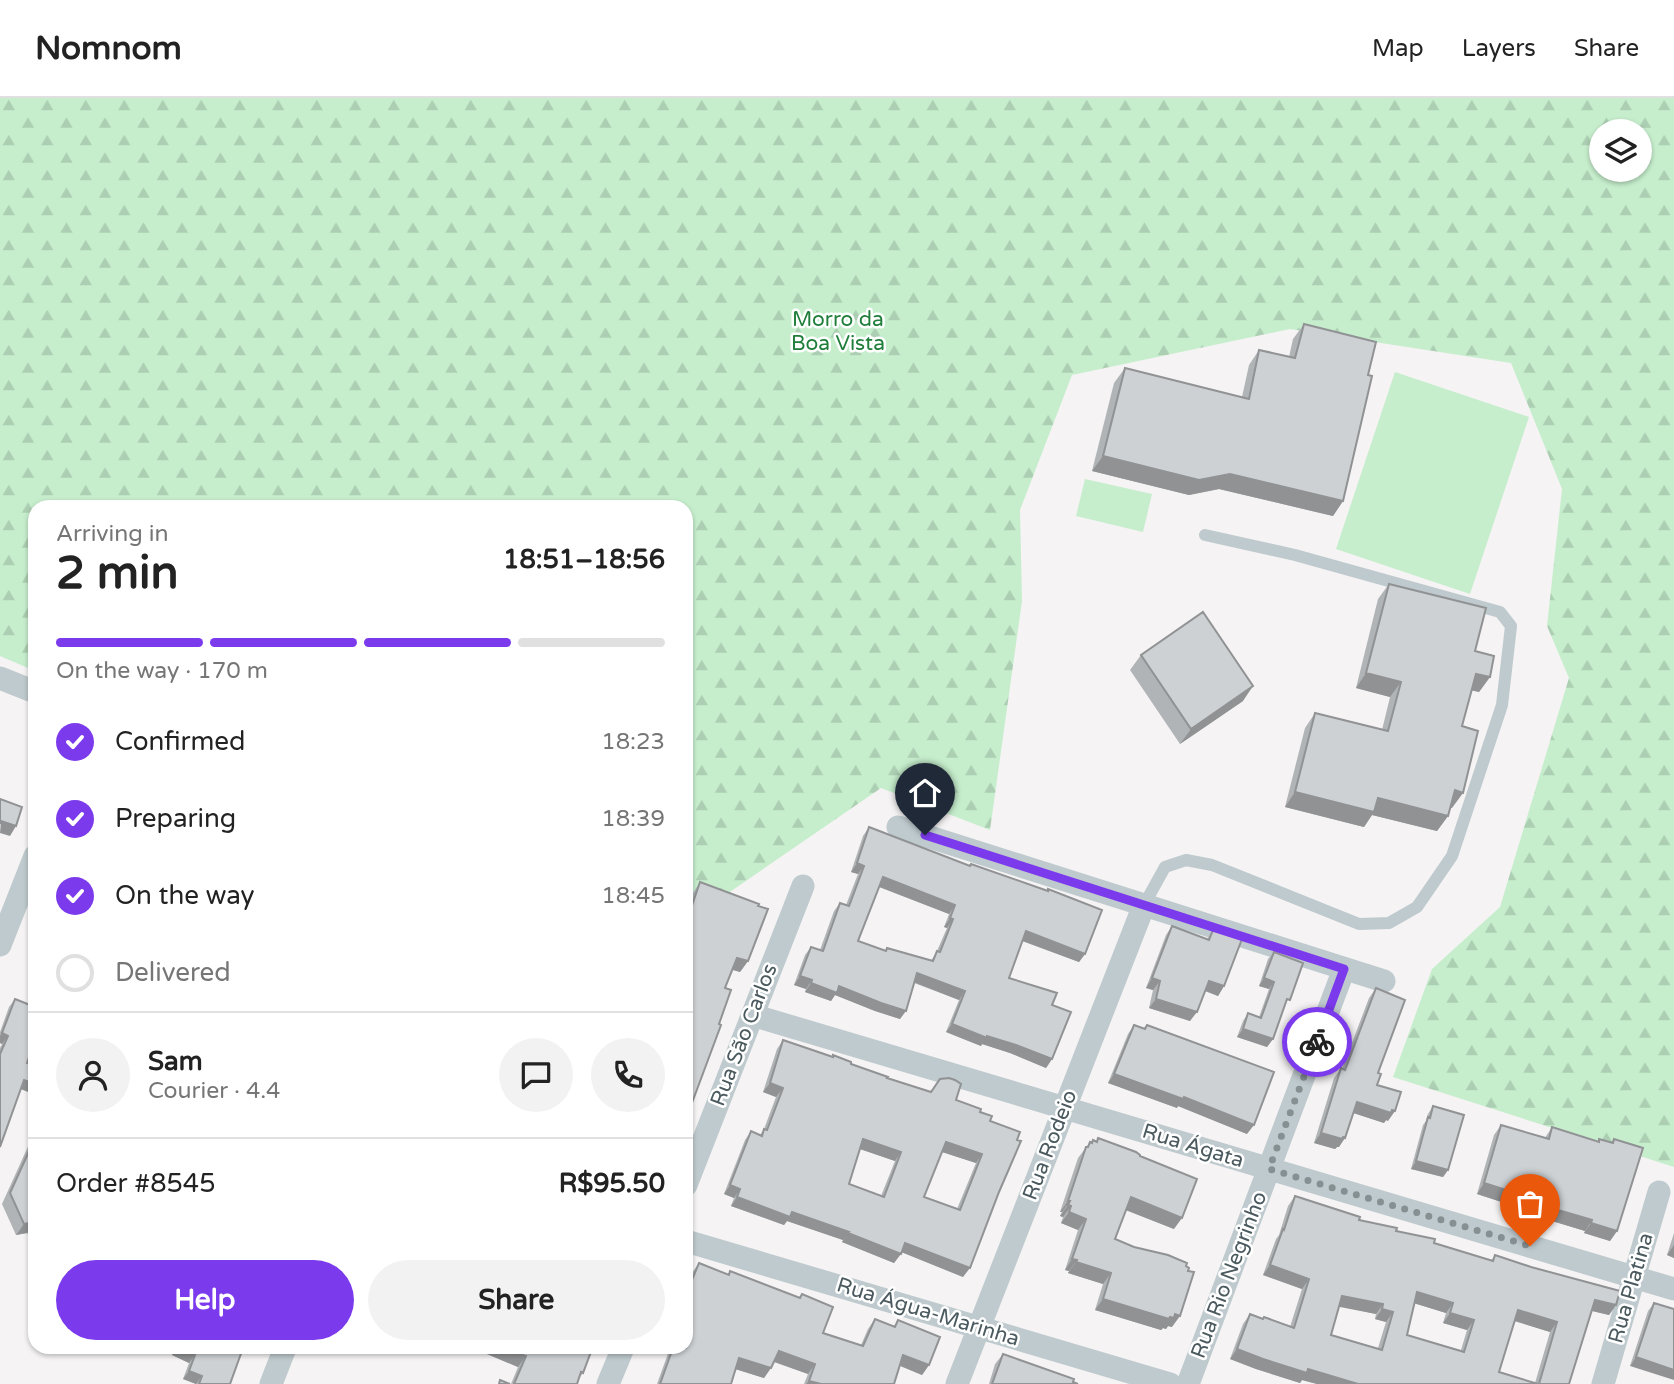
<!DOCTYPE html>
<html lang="en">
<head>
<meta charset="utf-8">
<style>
  body { margin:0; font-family:"Varela Round",sans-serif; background:#f2f2f2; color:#222; height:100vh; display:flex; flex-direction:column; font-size:26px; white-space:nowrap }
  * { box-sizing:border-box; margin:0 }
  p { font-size:23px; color:#767676 }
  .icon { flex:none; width:38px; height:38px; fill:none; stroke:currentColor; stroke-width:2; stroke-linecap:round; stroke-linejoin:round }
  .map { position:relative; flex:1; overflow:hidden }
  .sheet { position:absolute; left:28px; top:402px; width:665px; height:854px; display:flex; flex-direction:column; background:#fff; border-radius:21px; box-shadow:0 2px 5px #0004 }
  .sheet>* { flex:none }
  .buttons { position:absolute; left:1589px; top:21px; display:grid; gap:14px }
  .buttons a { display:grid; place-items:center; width:63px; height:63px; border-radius:50%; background:#fff; box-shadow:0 2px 5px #0004; font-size:35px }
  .pin { position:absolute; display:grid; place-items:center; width:60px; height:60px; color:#fff; margin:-72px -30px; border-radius:50% 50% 50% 0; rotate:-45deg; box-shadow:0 0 7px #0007 }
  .pin .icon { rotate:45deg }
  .courier { position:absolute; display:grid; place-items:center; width:70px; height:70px; margin:-35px; border:5px solid #7c3aed; border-radius:50%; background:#fff; color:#222; box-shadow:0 2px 9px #0007 }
  .overview em { font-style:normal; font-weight:800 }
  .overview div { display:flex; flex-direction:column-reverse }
  .overview { display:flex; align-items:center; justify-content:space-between; height:119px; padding:0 28px }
  h1 { font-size:46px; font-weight:800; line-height:52px }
  .bar { display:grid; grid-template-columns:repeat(4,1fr); gap:10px 7px; align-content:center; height:84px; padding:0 28px }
  .bar i { height:9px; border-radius:5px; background:#e0e0e0 }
  .bar .current { background:#7c3aed }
  .bar p { grid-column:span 4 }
  .line { display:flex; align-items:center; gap:18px; padding:0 28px; border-top:2px solid #e0e0e0 }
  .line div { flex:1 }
  .round { display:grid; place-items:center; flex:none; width:74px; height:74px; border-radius:37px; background:#f2f2f2 }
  ol { padding:0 28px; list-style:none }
  li { display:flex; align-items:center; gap:21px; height:77px }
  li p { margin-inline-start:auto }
  li .icon { padding:7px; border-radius:50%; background:#7c3aed; color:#fff; stroke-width:4 }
  li:last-child { color:#767676 }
  li i { width:38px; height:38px; border:4px solid #e0e0e0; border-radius:50% }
  .action { display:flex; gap:14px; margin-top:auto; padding:14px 28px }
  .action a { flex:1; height:80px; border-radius:42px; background:#7c3aed; color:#fff; font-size:28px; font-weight:800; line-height:80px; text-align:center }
  .action a+a { background:#f2f2f2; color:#222 }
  header { display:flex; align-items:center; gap:42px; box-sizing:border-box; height:98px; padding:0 35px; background:#fff; border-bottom:2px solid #e0e0e0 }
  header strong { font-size:33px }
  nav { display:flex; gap:38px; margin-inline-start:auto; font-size:24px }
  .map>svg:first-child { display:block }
</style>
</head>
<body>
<header>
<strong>Nomnom</strong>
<nav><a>Map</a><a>Layers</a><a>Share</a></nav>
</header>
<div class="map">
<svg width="1674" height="1286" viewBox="0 0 1674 1286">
  <defs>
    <pattern id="forest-firs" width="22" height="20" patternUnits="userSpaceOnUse" patternTransform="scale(1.75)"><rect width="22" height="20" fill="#c6eecd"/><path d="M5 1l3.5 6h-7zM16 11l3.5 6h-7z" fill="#acceb2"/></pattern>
  </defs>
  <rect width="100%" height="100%" fill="#f5f3f3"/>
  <path fill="#c6eecd" d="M1395,274L1529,319L1470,496L1336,451Z
    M1085,381L1152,396L1143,434L1076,418Z"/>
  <path fill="url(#forest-firs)" fill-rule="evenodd" d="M0,0H1674V1069L1393,979L1432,871L1500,809L1569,580L1547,528L1562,391L1511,265L1290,231L1072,277L1020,412L1022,503L990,732L881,690L686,824V410H35V573L0,558ZM1601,33H1640V72H1601Z"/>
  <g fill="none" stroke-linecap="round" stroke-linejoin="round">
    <path stroke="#bfcace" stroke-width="12" d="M1144,807L1165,769L1186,762L1212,767L1359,826L1389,825L1417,809L1452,758L1502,607L1511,528L1500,514L1295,457L1205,437"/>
    <path stroke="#bfcace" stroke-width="23" d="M0,580L35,594
      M898,729L1384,883
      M0,847L35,758
      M752,917L1674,1191
      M686,1087L803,788
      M686,1143L1170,1286
      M271,1286L285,1250
      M608,1286L623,1250
      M957,1286L1144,807
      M1188,1286L1344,871
      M1603,1286L1659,1094"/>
  </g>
  <path fill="#b0b4b6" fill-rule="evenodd" d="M1304,226L1368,277L1343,403L1333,418L1219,391L1189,397L1092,373L1114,285L1125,270L1242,299L1249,267L1259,252L1289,259L1293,241Z
    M1389,486L1475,553L1490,579L1479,594L1472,592L1462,628L1452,710L1450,709L1448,718L1437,733L1372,717L1364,729L1285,709L1305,630L1315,615L1382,632L1390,599L1356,590L1378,501Z
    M1141,557L1243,603L1180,646L1130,572Z
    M869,729L1085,856L1079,864L1022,843L1009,880L1052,907V961L1046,970L1010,955L982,946L981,948L946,934L959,902L914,885L900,921L875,913L835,897L831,903L805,894L806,891L794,887L805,857L811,849L820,852L834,813L840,805L846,807L858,776L851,774L863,738ZM879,789L949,816L944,829L947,830L937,853L931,863L887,850L885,853L858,843Z
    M700,784L748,863L740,874L733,872L725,890L686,1021V814L693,795Z
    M1172,828L1207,841L1213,832L1224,888L1218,898L1205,893L1190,923L1149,910L1153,892L1146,890L1166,837Z
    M1274,854L1284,910L1273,941L1267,949L1237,939L1243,923L1248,915L1259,919L1269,891L1259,888L1268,861Z
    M1376,890L1378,975L1377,987L1388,1023L1386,1022L1384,1025L1354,1015L1339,1049H1337L1335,1051L1314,1045L1334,980L1341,970L1342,971L1369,900Z
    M15,901L31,995L21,991L0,1049V950L2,946L0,945V934L9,909Z
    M1134,927L1144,930L1147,927L1247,1036L1178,1008L1177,1010L1108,985L1128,936Z
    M783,942L887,980L931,994L940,981L956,1002L980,1014L990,1023L963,1179L901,1154L894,1165L842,1144L843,1142L787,1123L784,1127L731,1108L734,1100L724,1096L745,1042L751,1033L760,1037L764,1031L776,999L763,994L777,951ZM860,1051L895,1063L881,1098L849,1086ZM942,1054L976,1065L957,1111L924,1099Z
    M1433,1008L1448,1072L1443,1079L1411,1071L1423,1027L1426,1023L1428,1016Z
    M1501,1027L1545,1040L1552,1029L1598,1044L1599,1041L1611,1044L1614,1041L1617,1133L1610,1143L1584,1135L1585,1133L1516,1112L1517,1109L1477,1096L1494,1037Z
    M35,1033V1138L30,1140L27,1135L16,1137L2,1106Z
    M1098,1040L1140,1058L1174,1131L1126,1112L1115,1141L1172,1229L1168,1228L1166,1231L1163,1230L1161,1232L1095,1212L1103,1186L1068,1175L1069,1173L1065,1172L1078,1132L1061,1125L1063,1119L1060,1118L1062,1114H1060L1078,1060L1090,1044L1096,1043Z
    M1295,1098L1359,1122L1491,1163L1495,1157L1616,1207L1609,1217L1592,1213L1569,1286H1317L1302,1282L1300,1285L1256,1271L1230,1261L1243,1226L1250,1216L1263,1221L1290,1229L1302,1191L1263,1177L1276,1141L1279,1137L1288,1108ZM1414,1205L1446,1215L1443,1225L1467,1232L1461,1252L1407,1237ZM1339,1208L1376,1216L1375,1221L1386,1224L1378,1250L1331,1237ZM1515,1223L1550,1234L1535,1285L1499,1274Z
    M1674,1135V1160L1667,1157Z
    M699,1165L728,1177L730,1173L799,1200L802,1196L823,1235L861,1247L868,1231L875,1221L894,1228L898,1222L929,1267L922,1277L900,1268L894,1286H804L808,1276L774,1264L764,1280L735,1271L731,1286H657L670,1250H669H686V1189L692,1175Z
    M1654,1205L1674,1211L1630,1268L1648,1213Z
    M176,1250H243L230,1286H196L183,1281L189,1265L172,1257Z
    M490,1250H589L583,1275L579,1280L577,1286H511L518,1269L487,1256Z
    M1003,1256L1078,1286H989L995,1266Z"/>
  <path fill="#909294" d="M1103,358L1230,376L1343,403L1333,418L1219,391L1189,397L1092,373Z
    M1366,575L1401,584L1390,599L1356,590Z
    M1476,576L1490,579L1479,594L1465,591Z
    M1253,588L1243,603L1180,646L1191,631Z
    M1455,692L1463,695L1452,710L1444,707Z
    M1295,694L1378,700L1448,718L1437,733L1372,717L1364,729L1285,709Z
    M1,723L16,728L10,738L0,735Z
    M857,765L864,768L858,776L851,774Z
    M883,779L955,807L949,816L877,788Z
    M950,820L953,821L947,830L944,829Z
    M1026,833L1085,856L1079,864L1020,842Z
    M737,860L748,863L740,874L730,871Z
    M917,875L965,893L959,902L911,883Z
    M800,878L812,882L806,891L794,887Z
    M1152,880L1160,883L1153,892L1146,890Z
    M1264,880L1274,884L1269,891L1259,888Z
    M1209,883L1224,888L1218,898L1203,892Z
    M811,885L839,888L906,913L900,921L875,913L835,897L831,903L805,894Z
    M1156,901L1197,914L1190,923L1149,910Z
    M952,926L1016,947L1052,961L1046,970L1010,955L982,946L981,948L946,934Z
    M1243,931L1273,941L1267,949L1237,939Z
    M2,935L8,938L2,946L0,945V938Z
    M1114,976L1184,999L1254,1027L1247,1036L1178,1008L1177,1010L1108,985Z
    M24,982L35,986V989L31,995L18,990Z
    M770,985L783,990L776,999L763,994Z
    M1357,1004L1395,1013L1388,1023L1386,1022L1384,1025L1350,1014Z
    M1321,1035L1343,1039L1345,1040L1339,1049H1337L1335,1051L1314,1045Z
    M863,1041L901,1054L895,1063L857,1050Z
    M946,1044L982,1056L976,1065L939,1053Z
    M1416,1063L1448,1072L1443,1079L1411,1071Z
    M1484,1085L1525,1098L1517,1109L1477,1096Z
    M730,1087L740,1091L734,1100L724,1096Z
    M737,1099L792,1114L849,1134L843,1142L787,1123L784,1127L731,1108Z
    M1131,1099L1182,1120L1174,1131L1123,1111Z
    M1524,1102L1592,1122L1585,1133L1516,1112Z
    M1068,1103H1070L1062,1114H1060Z
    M1068,1107L1071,1108L1063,1119L1060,1118Z
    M1069,1114L1086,1121L1078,1132L1061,1125Z
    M35,1124L27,1135L16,1137L24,1126Z
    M1591,1125L1617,1133L1610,1143L1584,1135Z
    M848,1135L901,1156L894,1165L842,1144Z
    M905,1145L970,1170L963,1179L899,1153Z
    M1674,1147V1160L1667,1157Z
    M1072,1161L1077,1162L1069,1173L1065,1172Z
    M1076,1164L1111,1175L1103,1186L1068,1175Z
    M1270,1167L1309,1181L1302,1191L1263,1177Z
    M1417,1194L1453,1205L1446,1215L1410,1204Z
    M1342,1198L1383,1206L1376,1216L1335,1208Z
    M1103,1201L1170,1219L1175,1216L1180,1218L1172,1229L1168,1228L1166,1231L1163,1230L1161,1232L1095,1212Z
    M1595,1202L1616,1207L1609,1217L1588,1212Z
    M1382,1211L1393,1214L1386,1224L1375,1221Z
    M1518,1212L1557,1224L1550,1234L1511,1222Z
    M1450,1215L1474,1222L1467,1232L1443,1225Z
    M178,1250L195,1257L189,1265L172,1257Z
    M492,1250H504L526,1258L518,1269L487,1256Z
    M1237,1251L1308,1271L1358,1286H1317L1302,1282L1300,1285L1256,1271L1230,1261Z
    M779,1253L815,1266L808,1276L772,1263Z
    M903,1257L929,1267L922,1277L896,1266Z
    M1636,1259L1674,1272V1282L1630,1268Z
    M739,1260L771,1270L764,1280L732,1270Z
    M189,1273L202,1278L196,1286L183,1281Z
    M809,1283L821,1286H806Z"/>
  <path fill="#cdd1d4" stroke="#909294" stroke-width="2" fill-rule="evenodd" d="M1304,226L1376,244L1368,277L1372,278L1343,403L1230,376L1199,382L1103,358L1125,270L1249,301L1259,252L1295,260Z
    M1389,486L1486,510L1475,553L1494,558L1490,579L1476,576L1462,628L1478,633L1463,695L1455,692L1448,718L1378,700L1374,714L1295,694L1315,615L1388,633L1401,584L1366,575Z
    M1203,514L1253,588L1191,631L1141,557Z
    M0,701L22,709L16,728L1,723L0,726Z
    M869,729L970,768L971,766L1048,793V791L1102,812L1085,856L1026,833L1009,880L1057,895L1052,907L1071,914L1052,961L1016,947L987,938V940L952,926L965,893L917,875L906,913L881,905L839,888L837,895L811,885L812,882L800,878L811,849L823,853L840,805L849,808L864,768L857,765ZM883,779L955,807L950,820L953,821L940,854L937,853L933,863L887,850L886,853L858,843Z
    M700,784L759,806L758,808L768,811L748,863L737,860L725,890L731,892L719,926L721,927L686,1021V825Z
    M1172,828L1209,842L1213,832L1242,841L1224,888L1209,883L1197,914L1156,901L1160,883L1152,880Z
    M1274,854L1303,865L1290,902L1287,901L1273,941L1243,931L1248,915L1261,920L1274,884L1264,880Z
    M1376,890L1405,902L1378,975L1381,976L1377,987L1401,994L1395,1013L1392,1012L1391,1015L1357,1004L1345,1040L1343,1039L1342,1041L1321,1035L1341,970L1345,972Z
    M15,901L35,909V942L27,965L35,968V986L24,982L0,1049V956L8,938L2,935Z
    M1134,927L1145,931L1147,927L1274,974L1254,1027L1184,999L1183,1001L1114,976Z
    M783,942L833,959V957L851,964V966L888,979L887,980L931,994L940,981L949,980L955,982L961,986L956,1002L981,1011L980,1014L992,1018L990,1023L1020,1034L1017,1042L1021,1043L999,1094L970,1170L905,1145L901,1156L848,1135L849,1134L792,1114L790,1119L737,1099L740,1091L730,1087L751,1033L762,1038L764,1031L767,1032L783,990L770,985ZM863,1041L901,1054L884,1099L849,1086ZM946,1044L982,1056L960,1112L924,1099Z
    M1433,1008L1464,1017L1448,1072L1416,1063L1428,1019L1430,1020Z
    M1501,1027L1549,1041L1552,1029L1599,1044V1041L1613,1045L1614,1041L1643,1050L1617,1133L1591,1125L1592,1122L1524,1102L1525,1098L1484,1085Z
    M35,1040V1124L24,1126L10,1095Z
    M1098,1040L1136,1054L1140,1057V1058L1197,1081L1182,1120L1131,1099L1115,1141L1134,1149L1168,1157L1187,1165L1186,1168L1189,1170L1188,1173L1194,1174L1180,1218L1175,1216L1174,1220L1170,1219L1169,1221L1103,1201L1111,1175L1076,1164L1077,1162L1072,1161L1086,1121L1069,1114L1071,1108L1068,1107L1070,1103H1068L1086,1049H1088L1090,1044L1092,1045L1093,1042L1097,1044Z
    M1295,1098L1360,1119L1359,1122L1397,1130L1396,1133L1435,1141L1434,1145L1493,1163L1495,1157L1531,1169L1620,1193L1616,1207L1595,1202L1569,1286H1539L1557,1224L1518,1212L1499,1274L1538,1286H1358L1308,1271L1307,1275L1263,1261L1237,1251L1250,1216L1263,1221L1264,1219L1294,1230L1309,1181L1270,1167L1283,1131L1284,1132ZM1417,1194L1453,1205L1450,1215L1474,1222L1464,1254L1407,1237ZM1342,1198L1383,1206L1382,1211L1393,1214L1382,1252L1331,1237Z
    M699,1165L729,1177L730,1173L800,1200L802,1196L833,1209L823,1235L863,1248L875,1221L895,1229L898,1222L940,1239L929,1267L903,1257L894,1286H821L809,1283L815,1266L779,1253L771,1270L739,1260L731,1286H660L673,1250H686V1196Z
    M1654,1205L1674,1211V1272L1636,1259Z
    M178,1250H243L230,1286H199L202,1278L189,1273L195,1257Z
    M504,1250H589L592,1251L583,1275L581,1274L577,1286H514L526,1258Z
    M1003,1256L1074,1281L1073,1284L1078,1286H992Z
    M500,1282L510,1286H499Z"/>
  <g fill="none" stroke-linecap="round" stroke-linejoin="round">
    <path stroke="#869093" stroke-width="7" stroke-dasharray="0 12.6" d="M1317,944L1269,1071L1530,1148"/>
    <path stroke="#7c3aed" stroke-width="9" d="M925,737L1344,871L1317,944"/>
  </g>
  <g text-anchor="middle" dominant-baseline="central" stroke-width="5" stroke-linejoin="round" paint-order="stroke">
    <g font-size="21" fill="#1e7e3a" stroke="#fff">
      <text x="838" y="221">Morro da<tspan x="838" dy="24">Boa Vista</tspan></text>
    </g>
    <g font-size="21" fill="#4b5a5f" stroke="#fff">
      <text transform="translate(744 937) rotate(-69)">Rua São Carlos</text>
      <text transform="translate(1050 1047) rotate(-69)">Rua Rodeio</text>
      <text transform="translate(1193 1048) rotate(17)">Rua Ágata</text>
      <text transform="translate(1229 1177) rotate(-69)">Rua Rio Negrinho</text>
      <text transform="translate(1631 1190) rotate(-74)">Rua Platina</text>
      <text transform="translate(928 1214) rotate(17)">Rua Água-Marinha</text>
    </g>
  </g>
</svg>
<div class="buttons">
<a><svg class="icon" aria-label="layers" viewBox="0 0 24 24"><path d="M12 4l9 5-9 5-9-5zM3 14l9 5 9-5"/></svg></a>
</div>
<div class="pin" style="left:1530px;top:1148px;background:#ea580c"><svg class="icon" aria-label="bag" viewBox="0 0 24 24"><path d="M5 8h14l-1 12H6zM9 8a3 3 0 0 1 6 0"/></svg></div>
<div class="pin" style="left:925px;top:737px;background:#1f2937"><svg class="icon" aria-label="home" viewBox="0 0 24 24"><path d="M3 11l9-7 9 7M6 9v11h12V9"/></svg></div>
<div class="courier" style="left:1317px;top:944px"><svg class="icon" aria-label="bike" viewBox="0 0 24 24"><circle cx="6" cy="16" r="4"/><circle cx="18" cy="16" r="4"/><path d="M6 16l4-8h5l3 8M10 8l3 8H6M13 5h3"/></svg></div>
<section class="sheet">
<div class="overview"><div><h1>2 min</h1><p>Arriving in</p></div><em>18:51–18:56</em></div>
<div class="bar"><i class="current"></i><i class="current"></i><i class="current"></i><i></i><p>On the way · 170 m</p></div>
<ol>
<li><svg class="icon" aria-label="check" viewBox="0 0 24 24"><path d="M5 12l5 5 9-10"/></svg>Confirmed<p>18:23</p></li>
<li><svg class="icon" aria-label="check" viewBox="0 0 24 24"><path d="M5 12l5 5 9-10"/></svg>Preparing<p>18:39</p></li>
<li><svg class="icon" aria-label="check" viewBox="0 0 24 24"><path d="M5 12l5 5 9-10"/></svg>On the way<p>18:45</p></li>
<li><i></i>Delivered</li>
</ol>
<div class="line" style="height:126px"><a class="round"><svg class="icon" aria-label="person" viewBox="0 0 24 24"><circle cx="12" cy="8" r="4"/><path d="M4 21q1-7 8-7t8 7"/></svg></a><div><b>Sam</b><p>Courier · 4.4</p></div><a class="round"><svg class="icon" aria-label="chat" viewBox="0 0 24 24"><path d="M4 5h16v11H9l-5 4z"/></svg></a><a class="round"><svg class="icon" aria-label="phone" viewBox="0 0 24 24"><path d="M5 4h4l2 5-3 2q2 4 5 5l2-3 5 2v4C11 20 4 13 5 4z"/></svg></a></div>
<div class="line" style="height:91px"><div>Order #8545</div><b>R$95.50</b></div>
<div class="action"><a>Help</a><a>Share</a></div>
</section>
</div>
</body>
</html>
